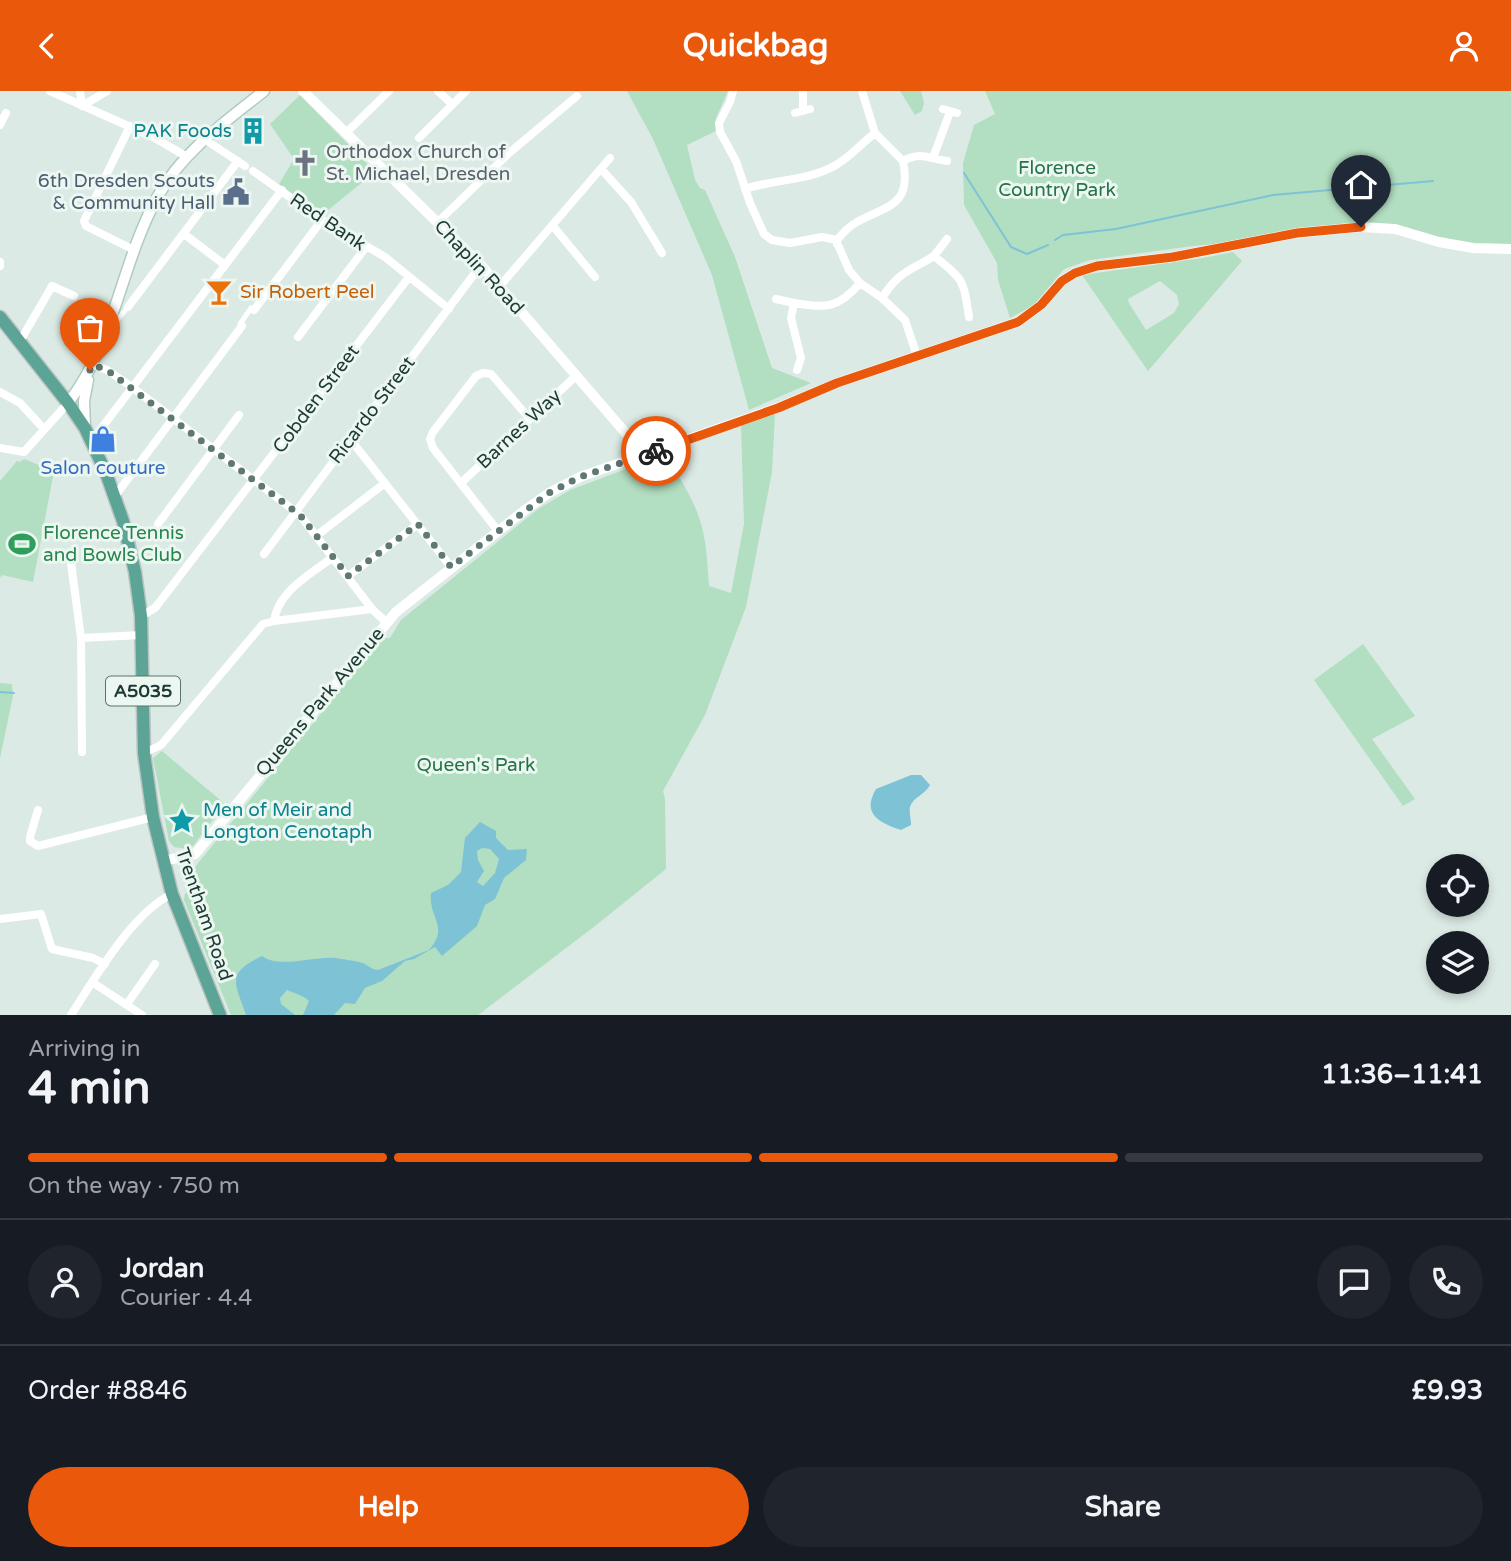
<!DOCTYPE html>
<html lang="en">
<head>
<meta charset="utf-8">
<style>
  body { margin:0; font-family:"Varela Round",sans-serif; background:#20242c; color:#f1f3f6; height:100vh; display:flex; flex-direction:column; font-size:26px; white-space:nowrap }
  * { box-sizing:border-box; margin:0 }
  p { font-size:23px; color:#9ea1a6 }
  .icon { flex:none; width:38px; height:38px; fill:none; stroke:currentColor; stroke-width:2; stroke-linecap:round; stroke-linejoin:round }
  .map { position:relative; height:924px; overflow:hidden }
  .drawer { display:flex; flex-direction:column; background:#171b24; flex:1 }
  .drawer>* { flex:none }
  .tools { position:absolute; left:1426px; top:763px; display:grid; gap:14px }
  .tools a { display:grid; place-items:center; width:63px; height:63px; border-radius:50%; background:#171b24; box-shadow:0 4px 10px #0003; font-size:35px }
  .pin { position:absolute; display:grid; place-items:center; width:60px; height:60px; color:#fff; margin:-72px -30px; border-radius:50% 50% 50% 0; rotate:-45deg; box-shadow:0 0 7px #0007 }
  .pin .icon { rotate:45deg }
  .courier { position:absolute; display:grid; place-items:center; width:70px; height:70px; margin:-35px; border:5px solid #ea580c; border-radius:50%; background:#fff; color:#222; box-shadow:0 2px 9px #0007 }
  .headline em { font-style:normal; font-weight:700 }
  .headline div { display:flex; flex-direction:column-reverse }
  .headline { display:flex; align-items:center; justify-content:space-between; height:119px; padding:0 28px }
  h1 { font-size:46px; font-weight:700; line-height:52px }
  .bar { display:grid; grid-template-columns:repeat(4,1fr); gap:10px 7px; align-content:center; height:84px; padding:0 28px }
  .bar i { height:9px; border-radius:5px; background:#363941 }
  .bar .active { background:#ea580c }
  .bar p { grid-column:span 4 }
  .line { display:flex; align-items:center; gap:18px; padding:0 28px; border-top:2px solid #363941 }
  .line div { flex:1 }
  .round { display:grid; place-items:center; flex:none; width:74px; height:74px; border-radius:37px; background:#20242c }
  .button { display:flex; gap:14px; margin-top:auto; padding:14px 28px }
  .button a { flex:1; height:80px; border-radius:42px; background:#ea580c; color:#fff; font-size:28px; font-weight:700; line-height:80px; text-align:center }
  .button a+a { background:#20242c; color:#f1f3f6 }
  header { display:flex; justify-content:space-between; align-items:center; height:91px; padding:0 28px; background:#ea580c; color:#fff; font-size:32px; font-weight:700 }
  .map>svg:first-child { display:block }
</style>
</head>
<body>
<header><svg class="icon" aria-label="back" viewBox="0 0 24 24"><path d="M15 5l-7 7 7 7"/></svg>Quickbag<svg class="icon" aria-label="person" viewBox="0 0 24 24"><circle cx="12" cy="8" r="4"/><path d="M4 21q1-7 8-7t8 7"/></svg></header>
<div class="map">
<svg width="1511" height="924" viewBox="0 0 1511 924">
  <rect width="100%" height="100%" fill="#dceae5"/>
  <path fill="#b2dec1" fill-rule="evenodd" d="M627,0H728L716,27V40L687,54L695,89L700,97L705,99L735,166L772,277L811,292L749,319L712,184L653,48Z
    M900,0H921L924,12L922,20L915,24Z
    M985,0H1511V158L1473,157L1395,138L1193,155L1090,169L1064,178L1033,215L1010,227L998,189L997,172L964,114L963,72L974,34L995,23Z
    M300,4L375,81L322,124L279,93L294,68L270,33Z
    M1233,161L1242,170L1148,280L1082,184L1203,167ZM1160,190L1177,204L1179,213L1174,222L1146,239L1129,212L1128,208Z
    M775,323L772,381L746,516L705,624L663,700L665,708L666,778L595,835L478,924H231L184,809L185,802L191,801L194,788L189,783L383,547H390L401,529L538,418L570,399L634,375L639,379L648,376L653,392L678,384C704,427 706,445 709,495L731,502L744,433L741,334Z
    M24,368L54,380L33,491L2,484L0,487V390L17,370L20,371Z
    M1363,553L1415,625L1372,648L1415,708L1403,715L1314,589Z
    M0,592L12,593L13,605L0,667Z
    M162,660L225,713L193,755L187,758L174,756L169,750L153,667Z"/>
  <path fill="#7ec3d5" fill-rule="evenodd" d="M911,684H921L930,694C926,703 913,706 910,716C909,722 911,728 911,734L901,739C880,732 861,723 876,698Z
    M480,731L496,740V747L508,759L527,758L526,769L504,787L495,808L485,814L477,835L442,865L435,856L414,868L405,870L382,890L365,897L355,913L345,912L334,924H303L309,910C304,905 294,902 287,899L280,907L281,913L295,924H246C236,893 224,883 262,865C278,878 315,865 335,867C343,868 355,870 363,872C369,875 371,878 378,879L429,859C450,835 428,827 431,802L448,794L461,781L465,747ZM482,757L490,758L499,768L495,782L483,795L477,791L484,780L478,769L477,760Z"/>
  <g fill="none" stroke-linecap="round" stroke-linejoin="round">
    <path stroke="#7ec3d5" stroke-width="2" d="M964,82L1011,156L1027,163L1048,154
      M1055,149L1063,144L1116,138L1273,104L1433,90
      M0,601L14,602"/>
    <defs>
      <path id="secondary" d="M68,312C115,252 121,171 158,105C182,61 225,31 264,0
        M85,337L84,310L88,289"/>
      <path id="primary" d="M0,226L68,312L85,337L106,382L123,430L135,481L141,525L144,662L153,726L172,803L220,924"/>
    </defs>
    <use href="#secondary" stroke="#afcbc2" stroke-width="13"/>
    <use href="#primary" stroke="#bbc4c2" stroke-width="15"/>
    <path stroke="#fff" stroke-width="5" d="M112,235L128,216
      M242,235L240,233L251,217"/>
    <path stroke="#fff" stroke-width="8" d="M50,0L155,47L187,66
      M80,0L82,15L107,0
      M438,0L452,13
      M733,0L730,11L719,32L720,41L736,70L750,112L764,143L772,149L790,152L822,146L837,149V153
      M803,0V20
      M943,18L957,22
      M795,22L810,18
      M0,34L6,22
      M130,35L84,130L86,135L134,159
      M346,42L389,0
      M419,47L466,0
      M204,48L245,75
      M933,67L950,21
      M903,70C922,60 928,68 947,70
      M602,79L631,111L662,162
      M253,80L322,129L385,166L449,218
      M745,98C775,88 809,90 836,74C850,66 862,52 875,42
      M438,131L508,63L577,5
      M553,135L595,186
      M184,143L225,174
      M837,149C842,143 849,135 857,131C888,114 912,115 903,70L875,42L862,0
      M838,154L849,179L860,192L882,207L905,229L917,265
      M934,165L947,148
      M0,171V175
      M500,195L610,67
      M882,207C898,181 910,180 934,165C965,190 963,188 969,226
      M776,208L794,212
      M128,216L238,70
      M254,219L322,129
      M298,246L366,156
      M19,252L52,195L74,205
      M93,274L107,279L132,296L300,424L372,518L386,531
      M797,279L801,267L791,227L794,212C826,217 838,218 860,192
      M0,301L20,312L44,338
      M97,343L282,99
      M350,348L451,476
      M0,357L24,361L68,312
      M461,392L577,284
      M115,405L242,235
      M158,433L239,324
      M498,440L433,357L430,348L433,341L476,285L483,282L491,283L529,327
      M316,445L385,392
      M264,463L481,174
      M71,472L81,547L82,661
      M348,485L418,433
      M141,525L155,517L409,186
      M274,530C278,500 310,484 333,466
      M81,547L142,544
      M144,662L161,654L263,533L274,530L372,518
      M38,719L30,746V750L38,755L153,726
      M0,828L41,823L52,858L93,867L105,873
      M92,891L142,924
      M127,913L155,873
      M71,924C95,887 132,822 172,803"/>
    <path stroke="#fff" stroke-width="10" d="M303,0L481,174L636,354L640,365
      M163,770L195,763L396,521L525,419L549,402L580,386L777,317L837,292L1018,231L1041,214L1062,190L1075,182L1097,175L1173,166L1297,142L1361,136L1395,138L1439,151L1473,157L1511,158"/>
    <use href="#secondary" stroke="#fff" stroke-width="10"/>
    <use href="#primary" stroke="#5ca496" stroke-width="12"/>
  </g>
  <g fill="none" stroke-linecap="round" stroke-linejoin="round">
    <path stroke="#607872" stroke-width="7" stroke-dasharray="0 12.6" d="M90,279L93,274L107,279L300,424L348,485L418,433L451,476L549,402L580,386L656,360"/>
    <path stroke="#ea580c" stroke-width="9" d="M656,360L778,317L837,292L1018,231L1041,214L1062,190L1075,182L1097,175L1173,166L1297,142L1361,136"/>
  </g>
  <defs>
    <symbol id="building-bare" viewBox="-9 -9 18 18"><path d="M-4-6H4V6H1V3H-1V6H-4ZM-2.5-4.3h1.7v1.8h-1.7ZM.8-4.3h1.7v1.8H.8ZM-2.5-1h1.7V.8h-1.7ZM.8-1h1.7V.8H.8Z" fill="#0f9aa8" stroke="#edf7f2" stroke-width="2.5" paint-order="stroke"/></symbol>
    <symbol id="church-bare" viewBox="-9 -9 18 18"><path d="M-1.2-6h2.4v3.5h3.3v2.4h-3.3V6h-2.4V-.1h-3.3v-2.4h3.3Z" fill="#6b7280" stroke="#edf7f2" stroke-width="2.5" paint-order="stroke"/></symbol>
    <symbol id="civic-bare" viewBox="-9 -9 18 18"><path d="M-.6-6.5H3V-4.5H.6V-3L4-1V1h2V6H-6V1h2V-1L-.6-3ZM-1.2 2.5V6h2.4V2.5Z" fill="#5c6f8a" stroke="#edf7f2" stroke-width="2.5" paint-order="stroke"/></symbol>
    <symbol id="bar-bare" viewBox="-9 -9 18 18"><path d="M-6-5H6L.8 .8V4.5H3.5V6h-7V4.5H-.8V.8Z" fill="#e8710a" stroke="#edf7f2" stroke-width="2.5" paint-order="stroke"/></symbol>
    <symbol id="shop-bare" viewBox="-9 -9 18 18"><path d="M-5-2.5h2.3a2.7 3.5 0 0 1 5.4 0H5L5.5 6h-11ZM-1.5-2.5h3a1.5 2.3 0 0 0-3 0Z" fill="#3f7fe0" stroke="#edf7f2" stroke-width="2.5" paint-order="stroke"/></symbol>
    <symbol id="stadium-bare" viewBox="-9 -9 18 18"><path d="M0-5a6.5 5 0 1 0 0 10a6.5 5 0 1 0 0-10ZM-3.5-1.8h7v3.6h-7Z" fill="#2e9e5b" stroke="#edf7f2" stroke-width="2.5" paint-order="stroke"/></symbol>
    <symbol id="sight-bare" viewBox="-9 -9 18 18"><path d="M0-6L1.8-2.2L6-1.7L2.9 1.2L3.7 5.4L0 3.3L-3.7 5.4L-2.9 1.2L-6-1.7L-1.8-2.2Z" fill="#0f9aa8" stroke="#edf7f2" stroke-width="2.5" paint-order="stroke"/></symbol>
  </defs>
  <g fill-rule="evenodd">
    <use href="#building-bare" x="234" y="21" width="38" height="38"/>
    <use href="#church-bare" x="286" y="53" width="38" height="38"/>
    <use href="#civic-bare" x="217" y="82" width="38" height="38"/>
    <use href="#bar-bare" x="200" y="182" width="38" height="38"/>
    <use href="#shop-bare" x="84" y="329" width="38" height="38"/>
    <use href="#stadium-bare" x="3" y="434" width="38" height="38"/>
    <use href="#sight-bare" x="163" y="711" width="38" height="38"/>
  </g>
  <g text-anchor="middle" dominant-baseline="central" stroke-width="6" stroke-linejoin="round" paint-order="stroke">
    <rect fill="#edf7f2" stroke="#5b736d" stroke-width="2" x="106" y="585.5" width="74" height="29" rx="5"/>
    <g font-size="18" font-weight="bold" fill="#1d3a34">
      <text x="143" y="600">A5035</text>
    </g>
    <g font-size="19" fill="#0d838f" stroke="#edf7f2" text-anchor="end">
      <text x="232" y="40">PAK Foods</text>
      <text x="203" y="719" text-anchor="start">Men of Meir and<tspan x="203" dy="22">Longton Cenotaph</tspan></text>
    </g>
    <g font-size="19" fill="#5b616d" stroke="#edf7f2" text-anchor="start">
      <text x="326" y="61">Orthodox Church of<tspan x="326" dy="22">St. Michael, Dresden</tspan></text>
    </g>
    <g font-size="19" fill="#247448" stroke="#edf7f2">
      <text x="1057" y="77">Florence<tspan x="1057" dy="22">Country Park</tspan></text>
      <text x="476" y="674">Queen's Park</text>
    </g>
    <g font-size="19" fill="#4e5e75" stroke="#edf7f2" text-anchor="end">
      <text x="215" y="90">6th Dresden Scouts<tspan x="215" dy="22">&amp; Community Hall</tspan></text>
    </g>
    <g font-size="19" fill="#1d3a34" stroke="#edf7f2">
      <text transform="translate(328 131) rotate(34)">Red Bank</text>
      <text transform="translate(479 176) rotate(47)">Chaplin Road</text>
      <text transform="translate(316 308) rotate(-53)">Cobden Street</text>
      <text transform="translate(372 319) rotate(-53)">Ricardo Street</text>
      <text transform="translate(519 338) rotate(-43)">Barnes Way</text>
      <text transform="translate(320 611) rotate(-50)">Queens Park Avenue</text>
      <text transform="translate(204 823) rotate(71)">Trentham Road</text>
    </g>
    <g font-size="19" fill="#c56008" stroke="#edf7f2" text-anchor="start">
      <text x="240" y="201">Sir Robert Peel</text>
    </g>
    <g font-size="19" fill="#366cbe" stroke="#edf7f2">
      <text x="103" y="377">Salon couture</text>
    </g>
    <g font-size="19" fill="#27864d" stroke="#edf7f2" text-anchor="start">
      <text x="43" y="442">Florence Tennis<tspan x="43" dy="22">and Bowls Club</tspan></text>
    </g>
  </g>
</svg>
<div class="tools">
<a><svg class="icon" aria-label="locate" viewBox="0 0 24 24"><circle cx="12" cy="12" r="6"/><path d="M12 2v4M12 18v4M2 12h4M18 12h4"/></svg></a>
<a><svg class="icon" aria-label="layers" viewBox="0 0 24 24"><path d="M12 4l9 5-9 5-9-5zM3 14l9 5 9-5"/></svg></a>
</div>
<div class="pin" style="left:90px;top:279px;background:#ea580c"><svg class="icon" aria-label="bag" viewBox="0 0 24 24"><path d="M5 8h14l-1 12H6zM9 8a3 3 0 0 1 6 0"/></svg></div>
<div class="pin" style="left:1361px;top:136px;background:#1f2937"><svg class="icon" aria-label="home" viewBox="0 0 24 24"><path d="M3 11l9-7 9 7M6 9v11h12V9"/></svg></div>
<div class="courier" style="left:656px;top:360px"><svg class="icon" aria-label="bike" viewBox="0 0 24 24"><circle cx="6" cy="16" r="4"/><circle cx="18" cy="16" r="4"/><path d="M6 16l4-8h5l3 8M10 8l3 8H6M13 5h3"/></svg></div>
</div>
<section class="drawer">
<div class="headline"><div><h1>4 min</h1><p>Arriving in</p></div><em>11:36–11:41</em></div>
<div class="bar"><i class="active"></i><i class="active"></i><i class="active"></i><i></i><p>On the way · 750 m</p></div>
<div class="line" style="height:126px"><a class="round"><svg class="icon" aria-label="person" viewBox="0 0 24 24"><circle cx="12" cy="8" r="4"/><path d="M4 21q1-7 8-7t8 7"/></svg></a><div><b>Jordan</b><p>Courier · 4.4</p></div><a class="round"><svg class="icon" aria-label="chat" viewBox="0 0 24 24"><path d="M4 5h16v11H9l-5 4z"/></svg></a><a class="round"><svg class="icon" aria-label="phone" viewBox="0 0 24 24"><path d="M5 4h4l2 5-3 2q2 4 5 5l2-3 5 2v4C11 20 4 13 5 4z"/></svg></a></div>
<div class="line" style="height:91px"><div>Order #8846</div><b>£9.93</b></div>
<div class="button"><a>Help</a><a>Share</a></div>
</section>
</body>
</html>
